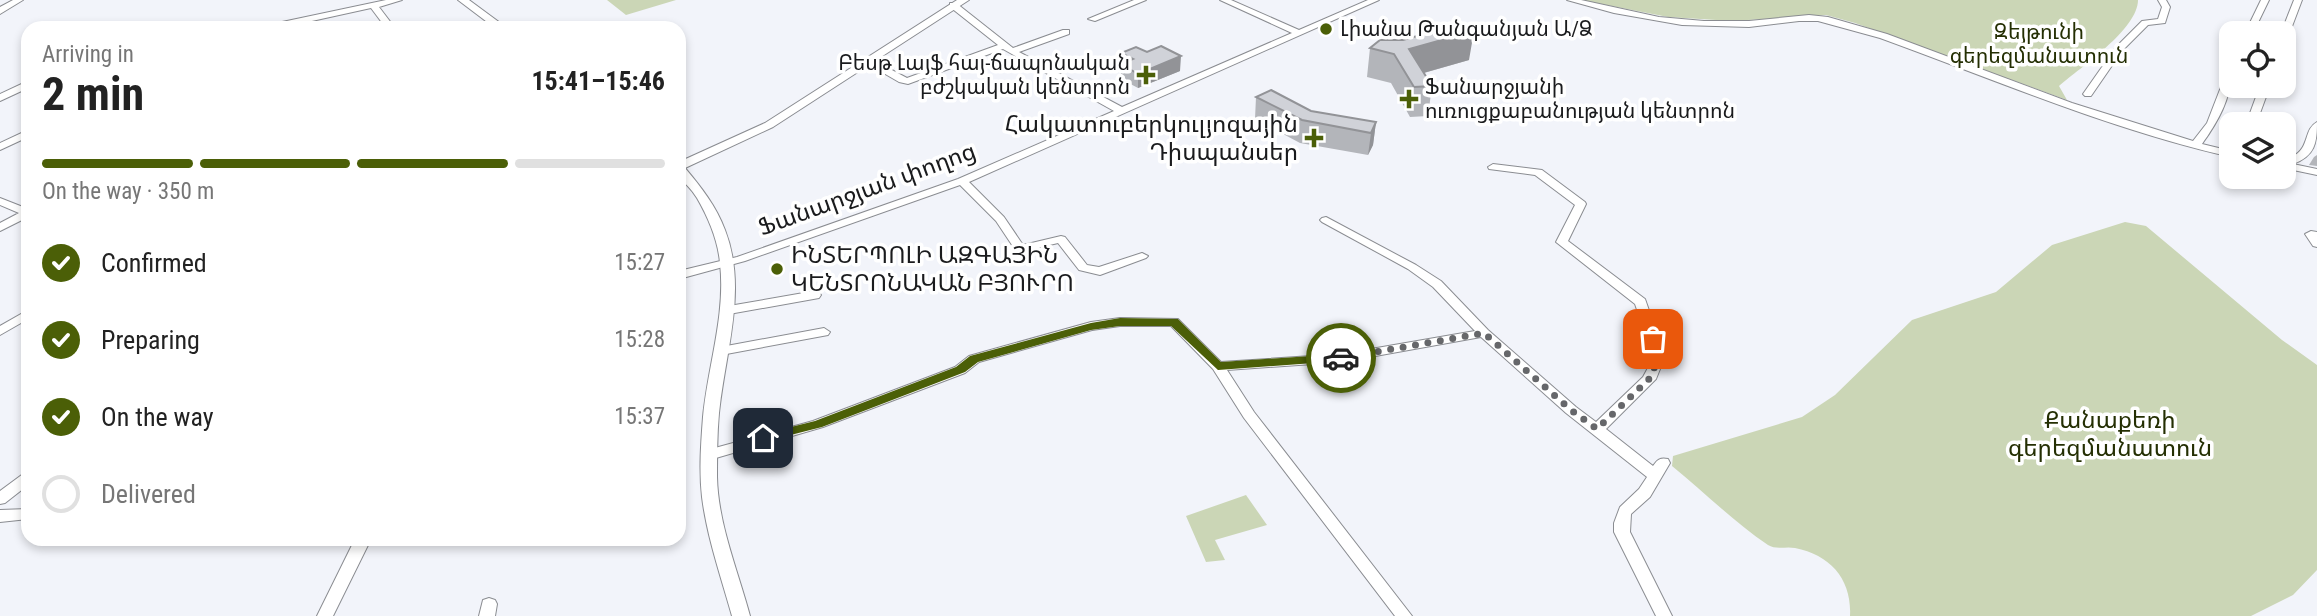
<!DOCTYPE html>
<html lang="en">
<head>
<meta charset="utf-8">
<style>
  body { margin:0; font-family:"Roboto Condensed","Noto Sans Armenian",sans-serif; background:#f2f2f2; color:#222; height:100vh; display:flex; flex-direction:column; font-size:26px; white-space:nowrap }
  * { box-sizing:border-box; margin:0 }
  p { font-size:23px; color:#767676 }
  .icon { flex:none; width:38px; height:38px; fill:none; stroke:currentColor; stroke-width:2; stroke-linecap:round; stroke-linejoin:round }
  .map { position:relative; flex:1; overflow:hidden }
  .side { position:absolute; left:21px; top:21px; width:665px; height:525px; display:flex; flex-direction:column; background:#fff; border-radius:21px; box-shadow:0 4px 10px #0003 }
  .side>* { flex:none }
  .controls { position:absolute; left:2219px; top:21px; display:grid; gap:14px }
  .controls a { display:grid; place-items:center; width:77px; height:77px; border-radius:14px; background:#fff; box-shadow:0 4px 10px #0003; font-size:35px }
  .pin { position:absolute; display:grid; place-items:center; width:60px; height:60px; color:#fff; margin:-30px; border-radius:14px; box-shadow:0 4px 10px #0006 }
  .courier { position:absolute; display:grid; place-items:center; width:70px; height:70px; margin:-35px; border:5px solid #4b5f07; border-radius:50%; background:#fff; color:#222; box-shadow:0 2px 9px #0007 }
  .headline em { font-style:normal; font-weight:700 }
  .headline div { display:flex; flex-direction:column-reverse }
  .headline { display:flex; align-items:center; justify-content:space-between; height:119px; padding:0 21px }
  h1 { font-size:46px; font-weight:700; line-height:52px }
  .bar { display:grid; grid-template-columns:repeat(4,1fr); gap:10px 7px; align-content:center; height:84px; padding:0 21px }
  .bar i { height:9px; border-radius:5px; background:#e0e0e0 }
  .bar .active { background:#4b5f07 }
  .bar p { grid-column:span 4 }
  ol { padding:0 21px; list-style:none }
  li { display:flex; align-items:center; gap:21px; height:77px }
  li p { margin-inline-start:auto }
  li .icon { padding:7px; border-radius:50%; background:#4b5f07; color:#fff; stroke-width:4 }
  li:last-child { color:#767676 }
  li i { width:38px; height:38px; border:4px solid #e0e0e0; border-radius:50% }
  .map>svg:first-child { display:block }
</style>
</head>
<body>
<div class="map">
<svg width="2317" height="616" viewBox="0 0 2317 616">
  <rect width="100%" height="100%" fill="#f2f4fa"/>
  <path fill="#cbd6b6" d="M607,0H676L626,15Z
    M1581,0H2138C2138,29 2081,67 2059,86L2067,100L1855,23L1826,15L1732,21L1668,17Z
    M2125,222L2146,226L2282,340L2317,365V570L2293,595L2251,616H1850C1852,580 1831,555 1795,548C1786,546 1776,550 1768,545C1734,522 1704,492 1672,466L1673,456L1802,417L1835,395L1912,320L1996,292L2052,245Z
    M1246,495L1267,525L1215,540L1225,560L1206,562L1186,516Z"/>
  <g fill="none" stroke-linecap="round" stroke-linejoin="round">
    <defs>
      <path id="minor" d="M13,0H23L0,14V7Z
        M386,0H402L379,7L395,28H386L371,8L280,28H264L268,25Z
        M1134,0H1146L1095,21L1088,19Z
        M1220,0H1231L1299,30L1368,0H1379L969,182L1004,217L1023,245L1061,236L1065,237L1087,265L1099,267L1142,253L1148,256L1146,258L1100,275L1079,270L1058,243L1020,252L1016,251L996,221L960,185L745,261L679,279V271L737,257L958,179L1114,111L1003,49L908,84L899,82L861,60L866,57L869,58L907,78L998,45L950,7V3H956L1013,48L1063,30H1069V34L1019,52L1122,107L1292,33Z
        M1567,0H1581L1659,17L1704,21H1749L1809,15L1828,17L1887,34L2072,103L2193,141L2207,123L2226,74L2231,71C2232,98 2217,123 2202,144L2231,151V157C2111,130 1996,80 1880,38L1818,21H1799L1749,27L1682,25L1614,13Z
        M2158,0H2166L2170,7L2165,23L2148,25L2122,51L2091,96H2085L2083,94L2116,47L2142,21L2158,19L2162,7Z
        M2261,0H2269L2253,33H2245Z
        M2294,0H2302L2288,37L2284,40V33H2281Z
        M28,81V88L0,101V94Z
        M2260,86H2270L2256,124H2246Z
        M2317,122C2317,143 2315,156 2293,164L2317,169V175L2284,168V160C2313,152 2301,131 2317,122Z
        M28,130V137L0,150V143Z
        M1493,164L1542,170L1585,202L1586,204L1568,241L1645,299L1659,339L1662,364L1656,379L1606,429L1653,466C1657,460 1660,457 1668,459L1670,463L1650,497L1631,514L1630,532L1672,616H1656L1614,532V523L1620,507L1639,489L1647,477L1566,413L1481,337L1342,362L1227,370L1254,412L1412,616H1395L1244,418L1213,369L1171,326H1120L1092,330L979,362L965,373L823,427L709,460L704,459L702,455L704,451L813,421L955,367L969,356L1091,322L1120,318L1178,319L1221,362L1342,354L1475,331L1433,287L1408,269L1322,222L1320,220L1322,218L1326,217L1416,265L1441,281L1488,330L1576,407L1596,422L1643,377L1650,364L1647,339L1635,304L1556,242L1575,205L1535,175L1489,169L1488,167Z
        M0,198L28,209V217L0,231V223L19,213L0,205Z
        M2311,231L2317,232V247L2313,246L2305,234Z
        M815,291L819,292L821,295L819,298L729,314L723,310L729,306Z
        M28,310V319L0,335V326Z
        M824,328L830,332L828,335L721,355L715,351L721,347Z
        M28,473V485L5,503L0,504V491L23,474Z
        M28,509V519L0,522V510Z
        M355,539H371L333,616H317Z
        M489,598L495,600L497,604L495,616H479L483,600Z"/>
      <path id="major" d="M458,0H469L507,28H495Z
        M957,0H969L773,127L685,168C701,187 716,206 725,230C748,289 725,353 719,413C717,434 717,456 717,477C718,524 738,571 750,616H732C721,577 707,537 702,497C699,470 701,443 703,417C708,365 726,315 720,263C718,240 708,217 697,198C686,180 679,185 679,162L765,123Z"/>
    </defs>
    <use href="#minor" stroke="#8a8c91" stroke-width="2"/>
    <use href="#major" stroke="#8a8c91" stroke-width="2"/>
    <use href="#minor" fill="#fff" fill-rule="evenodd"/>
    <use href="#major" fill="#fff" fill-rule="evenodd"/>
  </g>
  <path fill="#b3b5ba" d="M1370,48L1469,60L1424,73L1432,86L1428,116L1410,117L1391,83L1367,77Z
    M1121,53L1180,71L1138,88L1121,79Z
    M1256,97L1311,111L1376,122L1373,145L1368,155L1300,143L1255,119Z
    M2317,155V166L2309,165L2314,157Z"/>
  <path fill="#929397" d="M1474,31L1469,60L1409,77V49Z
    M1181,56L1180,71L1138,88V74Z
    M1376,122L1373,145L1368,155L1371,133Z"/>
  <path fill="#d0d2d8" stroke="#929397" stroke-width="2" d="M1460,24L1474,31L1409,49L1432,86L1414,87L1394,54L1370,48L1380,40H1403Z
    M1161,46L1181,56L1138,74L1121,64L1133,59L1121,53L1136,47L1147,52Z
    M1271,90L1311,111L1376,122L1371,133L1302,120L1256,97Z"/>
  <path fill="#4b5f07" d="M1120,318L1178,319L1221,362L1341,354L1347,358L1341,361L1218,370L1171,326H1120L1091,330L978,362L965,372L822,427L763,442L757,438L759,435L815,421L956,367L970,356L1091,323Z"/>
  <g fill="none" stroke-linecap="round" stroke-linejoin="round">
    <path stroke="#66676a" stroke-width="7" stroke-dasharray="0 12.6" d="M1341,358L1484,333L1571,410L1597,429L1649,379L1656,364L1653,339"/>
  </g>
  <g fill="#4b5f07" stroke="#fff" stroke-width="2.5">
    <circle cx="1326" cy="29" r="7"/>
    <path d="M1142.5 64.5h7v7h7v7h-7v7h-7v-7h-7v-7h7z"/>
    <path d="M1405.5 88.5h7v7h7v7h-7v7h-7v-7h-7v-7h7z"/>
    <path d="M1310.5 127.5h7v7h7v7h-7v7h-7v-7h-7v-7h7z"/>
    <circle cx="777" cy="269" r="7"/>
  </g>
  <g text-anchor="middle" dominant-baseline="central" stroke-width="7" stroke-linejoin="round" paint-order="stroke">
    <g font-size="21" fill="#1a1b1d" stroke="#fff" text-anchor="start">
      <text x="1340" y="29">Լիանա Թանգանյան Ա/Ձ</text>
      <text x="1130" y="63" text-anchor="end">Բեսթ Լայֆ հայ-ճապոնական<tspan x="1130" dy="24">բժշկական կենտրոն</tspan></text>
      <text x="1425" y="87">Ֆանարջյանի<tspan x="1425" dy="24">ուռուցքաբանության կենտրոն</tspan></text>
    </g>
    <g font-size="21" fill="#242f03" stroke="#fff">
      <text x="2039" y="32">Զեյթունի<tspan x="2039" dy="24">գերեզմանատուն</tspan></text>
    </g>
    <g font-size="24" fill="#1a1b1d" stroke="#fff" text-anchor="end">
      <text x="1298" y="124">Հակատուբերկուլյոզային<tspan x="1298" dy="28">Դիսպանսեր</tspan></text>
      <text x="791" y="255" text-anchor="start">ԻՆՏԵՐՊՈԼԻ ԱԶԳԱՅԻՆ<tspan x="791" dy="28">ԿԵՆՏՐՈՆԱԿԱՆ ԲՅՈՒՐՈ</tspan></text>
    </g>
    <g font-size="24" fill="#1a1b1d" stroke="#fff">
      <text transform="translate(867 189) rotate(-20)">Ֆանարջյան փողոց</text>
    </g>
    <g font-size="24" fill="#242f03" stroke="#fff">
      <text x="2110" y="420">Քանաքեռի<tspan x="2110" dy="28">գերեզմանատուն</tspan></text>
    </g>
  </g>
</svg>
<div class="controls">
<a><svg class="icon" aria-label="locate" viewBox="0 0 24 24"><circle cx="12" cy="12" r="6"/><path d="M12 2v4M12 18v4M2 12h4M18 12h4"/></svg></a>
<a><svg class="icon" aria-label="layers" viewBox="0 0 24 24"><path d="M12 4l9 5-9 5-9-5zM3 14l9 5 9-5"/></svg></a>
</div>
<div class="pin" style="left:1653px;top:339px;background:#ea580c"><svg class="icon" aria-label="bag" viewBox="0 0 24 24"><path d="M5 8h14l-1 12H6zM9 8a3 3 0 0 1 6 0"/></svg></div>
<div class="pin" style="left:763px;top:438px;background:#1f2937"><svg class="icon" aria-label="home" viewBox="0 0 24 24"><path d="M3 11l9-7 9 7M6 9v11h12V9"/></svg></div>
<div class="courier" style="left:1341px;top:358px"><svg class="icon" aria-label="car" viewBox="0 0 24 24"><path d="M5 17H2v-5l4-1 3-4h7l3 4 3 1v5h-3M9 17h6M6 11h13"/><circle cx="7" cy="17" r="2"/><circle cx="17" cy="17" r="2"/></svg></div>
<section class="side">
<div class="headline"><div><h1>2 min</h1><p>Arriving in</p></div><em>15:41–15:46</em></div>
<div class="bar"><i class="active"></i><i class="active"></i><i class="active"></i><i></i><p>On the way · 350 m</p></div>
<ol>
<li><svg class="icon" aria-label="check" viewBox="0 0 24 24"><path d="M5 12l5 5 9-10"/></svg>Confirmed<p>15:27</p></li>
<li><svg class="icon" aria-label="check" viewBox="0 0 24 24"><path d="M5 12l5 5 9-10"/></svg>Preparing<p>15:28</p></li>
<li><svg class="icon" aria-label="check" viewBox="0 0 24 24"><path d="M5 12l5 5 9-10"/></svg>On the way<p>15:37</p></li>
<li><i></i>Delivered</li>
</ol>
</section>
</div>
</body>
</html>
